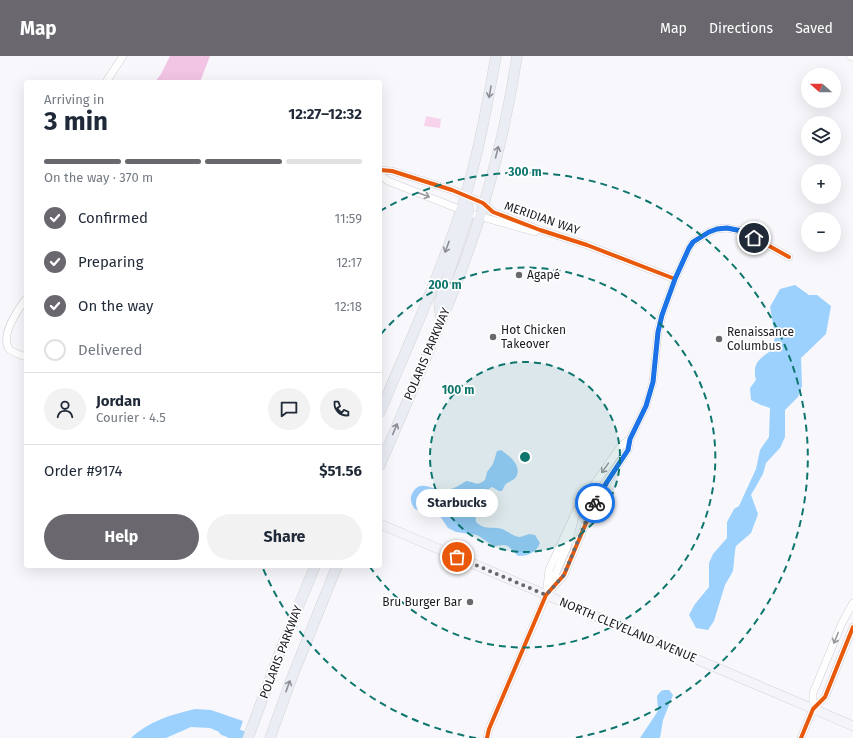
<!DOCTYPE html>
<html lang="en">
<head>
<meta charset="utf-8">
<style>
  body { margin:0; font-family:"Fira Sans",sans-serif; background:#f2f2f3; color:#1f2937; height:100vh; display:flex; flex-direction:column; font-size:15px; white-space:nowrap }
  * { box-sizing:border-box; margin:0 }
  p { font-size:13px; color:#747a83 }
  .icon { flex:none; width:22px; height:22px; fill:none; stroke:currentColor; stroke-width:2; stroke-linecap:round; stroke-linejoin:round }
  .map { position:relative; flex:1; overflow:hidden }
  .panel { position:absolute; left:24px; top:24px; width:358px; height:488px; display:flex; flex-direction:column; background:#fff; border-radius:4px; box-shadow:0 4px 16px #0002 }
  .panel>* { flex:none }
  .needle { width:26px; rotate:290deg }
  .buttons { position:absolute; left:801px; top:12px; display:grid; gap:8px }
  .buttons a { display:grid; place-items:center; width:40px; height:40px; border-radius:50%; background:#fff; box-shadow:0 4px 16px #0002; font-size:20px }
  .pin { position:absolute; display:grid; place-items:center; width:34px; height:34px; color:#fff; margin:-17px; border:2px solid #fff; border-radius:50%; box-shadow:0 1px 4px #0007 }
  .courier { position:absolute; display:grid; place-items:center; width:40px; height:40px; margin:-20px; border:3px solid #1a73e8; border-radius:50%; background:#fff; color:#222; box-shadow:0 1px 5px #0007 }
  .bubble { position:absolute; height:28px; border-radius:14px; background:#fff; box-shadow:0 4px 16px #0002; font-size:13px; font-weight:700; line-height:28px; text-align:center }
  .overview em { font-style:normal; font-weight:700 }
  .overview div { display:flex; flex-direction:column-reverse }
  .overview { display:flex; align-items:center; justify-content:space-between; height:68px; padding:0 20px }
  h1 { font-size:26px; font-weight:700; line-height:30px }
  .bar { display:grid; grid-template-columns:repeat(4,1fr); gap:6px 4px; align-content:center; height:48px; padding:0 20px }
  .bar i { height:5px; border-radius:3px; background:#e0e1e3 }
  .bar .active { background:#6a686e }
  .bar p { grid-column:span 4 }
  .line { display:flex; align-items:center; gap:10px; padding:0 20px; border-top:1px solid #e0e1e3 }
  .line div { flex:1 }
  .round { display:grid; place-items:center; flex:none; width:42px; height:42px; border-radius:21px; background:#f2f2f3 }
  ol { padding:0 20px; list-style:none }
  li { display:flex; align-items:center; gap:12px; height:44px }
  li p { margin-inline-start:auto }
  li .icon { padding:4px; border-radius:50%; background:#6a686e; color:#fff; stroke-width:4 }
  li:last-child { color:#747a83 }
  li i { width:22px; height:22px; border:2px solid #e0e1e3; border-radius:50% }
  .action { display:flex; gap:8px; margin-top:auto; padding:8px 20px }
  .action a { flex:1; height:46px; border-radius:24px; background:#6a686e; color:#fff; font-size:16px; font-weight:700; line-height:46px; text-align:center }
  .action a+a { background:#f2f2f3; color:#1f2937 }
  header { display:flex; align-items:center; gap:24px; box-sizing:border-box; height:56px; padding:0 20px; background:#6a686e; color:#fff }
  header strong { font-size:19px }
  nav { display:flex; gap:22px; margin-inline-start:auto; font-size:14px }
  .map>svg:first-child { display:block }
</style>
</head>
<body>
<header>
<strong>Map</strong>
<nav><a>Map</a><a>Directions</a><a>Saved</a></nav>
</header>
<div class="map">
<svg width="853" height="682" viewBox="0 0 853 682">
  <rect width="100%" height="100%" fill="#f8f8fc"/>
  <path fill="#f7d3ec" d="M426,60L441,63L440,72L424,70Z"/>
  <path fill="#f1c5e3" d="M170,0H210L200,26H155L161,18Z"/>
  <path fill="#9cd0fd" d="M795,229L809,239H817L831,250L826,278L801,302L802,330L798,341L785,354V381L780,392L766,407L763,418L751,439L758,458L751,477L736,490L735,495L733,515L725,529L714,565L708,574L696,572L689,559L695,548L709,531V507L713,498L727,482V466L734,453L739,450L756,413L760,394L769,381L770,352L761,349L751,344L750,332L756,324C752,307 759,303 772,294L775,281L770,251L780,233Z
    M501,394C508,399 521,408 517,419C515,425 508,425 505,429C504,431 503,433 502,435H499L492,431L484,436L481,447L475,456L476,466C486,475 492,470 502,473C508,475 513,481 520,481C526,480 527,477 535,479L540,487C536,497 528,500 518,500L508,490L504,489L494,490L477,479L456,476L448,472L438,457L435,455H420L415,453C411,448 409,443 413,436C421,422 435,436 446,434C454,433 460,429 466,425C476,426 476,431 485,424L487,416L493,408L497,395Z
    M664,634H669L673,639L663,664L660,682H640L656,658L658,654L657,640L661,635Z
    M195,653L211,654L243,665L237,682H228L224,678L210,672L191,671L166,682H131C149,665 170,659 195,653Z"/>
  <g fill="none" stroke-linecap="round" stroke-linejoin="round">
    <path stroke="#9cd0fd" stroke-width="11" d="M224,674L247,682"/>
    <defs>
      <path id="minor" d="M106,26L123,0
        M380,114L392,115L452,134L483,147L493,156L540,174L587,189L675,223
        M380,119L388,125L464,155
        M475,159L535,176
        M26,243C17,255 0,279 9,293C13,297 21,299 26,301
        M547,531L549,514L577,453L621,390L630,383
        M546,539L564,519L589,460L607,426L628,394L630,383L646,350L653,326L658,276L662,259L675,223L689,192L693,186L709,176L717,173L727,172L742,175L789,201
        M813,653V637L842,567L853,547
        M487,682L489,673L567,491L577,453
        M801,682L813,653L825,641L853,571"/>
      <path id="tertiary" d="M851,0L853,1"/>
      <path id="secondary" d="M380,468L853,670"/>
      <path id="primary" d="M441,263L439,247L469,157L465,141
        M380,356C409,287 440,219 463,148C478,100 487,50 496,0
        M380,409C405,351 430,294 453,236C483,161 505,80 517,0
        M248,682L281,593L315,510
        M270,682L291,624L337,510"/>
    </defs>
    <use href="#minor" stroke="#d0cfd4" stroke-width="8"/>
    <use href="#tertiary" stroke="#d0cfd4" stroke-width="9"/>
    <use href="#secondary" stroke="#d0cfd4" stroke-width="10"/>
    <use href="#primary" stroke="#d4d4d6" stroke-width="11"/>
    <use href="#minor" stroke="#fefeff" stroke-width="7"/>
    <use href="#tertiary" stroke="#fefeff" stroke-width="8"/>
    <use href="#secondary" stroke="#f5f5f9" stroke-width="9"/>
    <use href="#primary" stroke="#eaedf4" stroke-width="10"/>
    <defs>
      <path id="cycleway" d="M380,114L392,115L452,134L483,147L493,156L540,174L587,189L675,223
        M487,682L489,673L546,539L564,519L589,460L607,426L628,394L630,383L646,350L653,326L658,276L662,259L675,223L689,192L693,186L709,176L717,173L727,172L742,175L789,201
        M801,682L813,653L825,641L853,571"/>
    </defs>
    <use href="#cycleway" stroke="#fff" stroke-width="6"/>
    <use href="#cycleway" stroke="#e8590c" stroke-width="4"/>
  </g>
  <defs><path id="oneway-shaft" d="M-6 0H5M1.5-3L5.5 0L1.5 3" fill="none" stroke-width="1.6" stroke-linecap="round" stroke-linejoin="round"/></defs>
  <g stroke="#8e8e96">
    <use href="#oneway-shaft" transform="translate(490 36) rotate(100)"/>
    <use href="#oneway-shaft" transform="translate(497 96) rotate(-76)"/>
    <use href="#oneway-shaft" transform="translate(447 191) rotate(110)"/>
    <use href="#oneway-shaft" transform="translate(395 373) rotate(-67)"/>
    <use href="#oneway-shaft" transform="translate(288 630) rotate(-70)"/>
  </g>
  <g stroke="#99989c">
    <use href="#oneway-shaft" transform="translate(424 139) rotate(21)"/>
    <use href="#oneway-shaft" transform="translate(605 412) rotate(125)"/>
    <use href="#oneway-shaft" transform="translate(836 582) rotate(112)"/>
  </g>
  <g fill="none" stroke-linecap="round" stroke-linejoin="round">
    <path stroke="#6a686e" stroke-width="4" stroke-dasharray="0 7.2" d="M457,501L546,539L564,519L588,460L595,447"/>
    <path stroke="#1a73e8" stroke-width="5" d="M595,447L607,426L628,394L630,383L646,350L653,326L658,276L662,259L675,223L689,192L693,186L709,176L717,173L727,172L742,175L754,182"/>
  </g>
  <circle cx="525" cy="401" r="95" fill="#0f766e" fill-opacity=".12"/>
  <g fill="none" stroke="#0f766e" stroke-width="2" stroke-dasharray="7 5">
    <circle cx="525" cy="401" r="95"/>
    <path d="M381 278A190 190 0 1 1 370 511"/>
    <path d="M476 682A285 285 0 0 1 262 510M380 155A285 285 0 1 1 574 682"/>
  </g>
  <g fill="#6a686e" stroke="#fff" stroke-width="1.5">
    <circle cx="519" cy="219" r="4"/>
    <circle cx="493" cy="281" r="4"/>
    <circle cx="719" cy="283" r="4"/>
    <circle cx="470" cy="546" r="4"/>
  </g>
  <g text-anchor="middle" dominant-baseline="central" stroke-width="3.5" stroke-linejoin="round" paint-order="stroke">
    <g font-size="12" fill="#1d1b22" stroke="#fff">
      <text transform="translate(542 162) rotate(19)">MERIDIAN WAY</text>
      <text transform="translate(427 298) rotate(-67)">POLARIS PARKWAY</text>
      <text transform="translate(628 574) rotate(23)">NORTH CLEVELAND AVENUE</text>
      <text transform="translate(281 596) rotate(-69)">POLARIS PARKWAY</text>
    </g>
    <g font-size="12" fill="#1d1b22" stroke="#fff" text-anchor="start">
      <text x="527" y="219">Agapé</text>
      <text x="501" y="274">Hot Chicken<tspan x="501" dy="14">Takeover</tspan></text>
      <text x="727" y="276">Renaissance<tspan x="727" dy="14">Columbus</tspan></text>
      <text x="462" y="546" text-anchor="end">Bru Burger Bar</text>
    </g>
  </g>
  <circle cx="525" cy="401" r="6" fill="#0f766e" stroke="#fff" stroke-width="2"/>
  <g font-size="12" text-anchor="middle" font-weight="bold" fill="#0f766e" stroke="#fff" stroke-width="3.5" stroke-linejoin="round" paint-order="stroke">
    <text x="525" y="120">300 m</text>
    <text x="445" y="233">200 m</text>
    <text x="458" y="338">100 m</text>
  </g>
</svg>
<div class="buttons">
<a><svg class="needle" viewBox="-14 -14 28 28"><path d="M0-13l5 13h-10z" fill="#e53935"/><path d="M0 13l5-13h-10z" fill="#747a83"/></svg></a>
<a><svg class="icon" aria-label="layers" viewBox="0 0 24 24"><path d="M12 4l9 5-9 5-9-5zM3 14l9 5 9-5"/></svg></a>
<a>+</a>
<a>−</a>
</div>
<div class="pin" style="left:457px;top:501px;background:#ea580c"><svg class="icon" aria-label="bag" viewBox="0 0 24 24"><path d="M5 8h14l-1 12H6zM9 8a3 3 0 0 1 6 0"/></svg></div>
<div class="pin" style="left:754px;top:182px;background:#1f2937"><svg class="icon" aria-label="home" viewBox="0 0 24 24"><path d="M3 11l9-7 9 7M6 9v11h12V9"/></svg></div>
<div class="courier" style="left:595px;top:447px"><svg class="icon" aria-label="bike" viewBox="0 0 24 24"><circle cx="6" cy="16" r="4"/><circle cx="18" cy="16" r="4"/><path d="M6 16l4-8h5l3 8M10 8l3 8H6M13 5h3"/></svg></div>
<div class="bubble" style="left:416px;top:433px;width:82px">Starbucks</div>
<section class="panel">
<div class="overview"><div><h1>3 min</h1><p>Arriving in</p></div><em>12:27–12:32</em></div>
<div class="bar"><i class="active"></i><i class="active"></i><i class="active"></i><i></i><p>On the way · 370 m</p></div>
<ol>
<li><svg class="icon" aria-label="check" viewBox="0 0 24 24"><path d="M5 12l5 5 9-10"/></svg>Confirmed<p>11:59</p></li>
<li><svg class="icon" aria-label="check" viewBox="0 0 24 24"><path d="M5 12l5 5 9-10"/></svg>Preparing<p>12:17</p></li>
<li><svg class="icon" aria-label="check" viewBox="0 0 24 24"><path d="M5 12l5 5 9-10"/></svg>On the way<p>12:18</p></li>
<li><i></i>Delivered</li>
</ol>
<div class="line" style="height:72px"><a class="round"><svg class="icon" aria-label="person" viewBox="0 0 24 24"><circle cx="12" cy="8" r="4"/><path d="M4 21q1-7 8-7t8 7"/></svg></a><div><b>Jordan</b><p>Courier · 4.5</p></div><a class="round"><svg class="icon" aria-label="chat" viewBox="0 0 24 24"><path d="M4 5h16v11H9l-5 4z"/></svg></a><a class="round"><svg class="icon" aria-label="phone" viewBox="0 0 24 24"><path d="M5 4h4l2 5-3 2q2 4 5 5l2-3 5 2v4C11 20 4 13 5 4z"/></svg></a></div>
<div class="line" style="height:52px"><div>Order #9174</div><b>$51.56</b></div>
<div class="action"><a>Help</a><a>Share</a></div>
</section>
</div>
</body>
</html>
